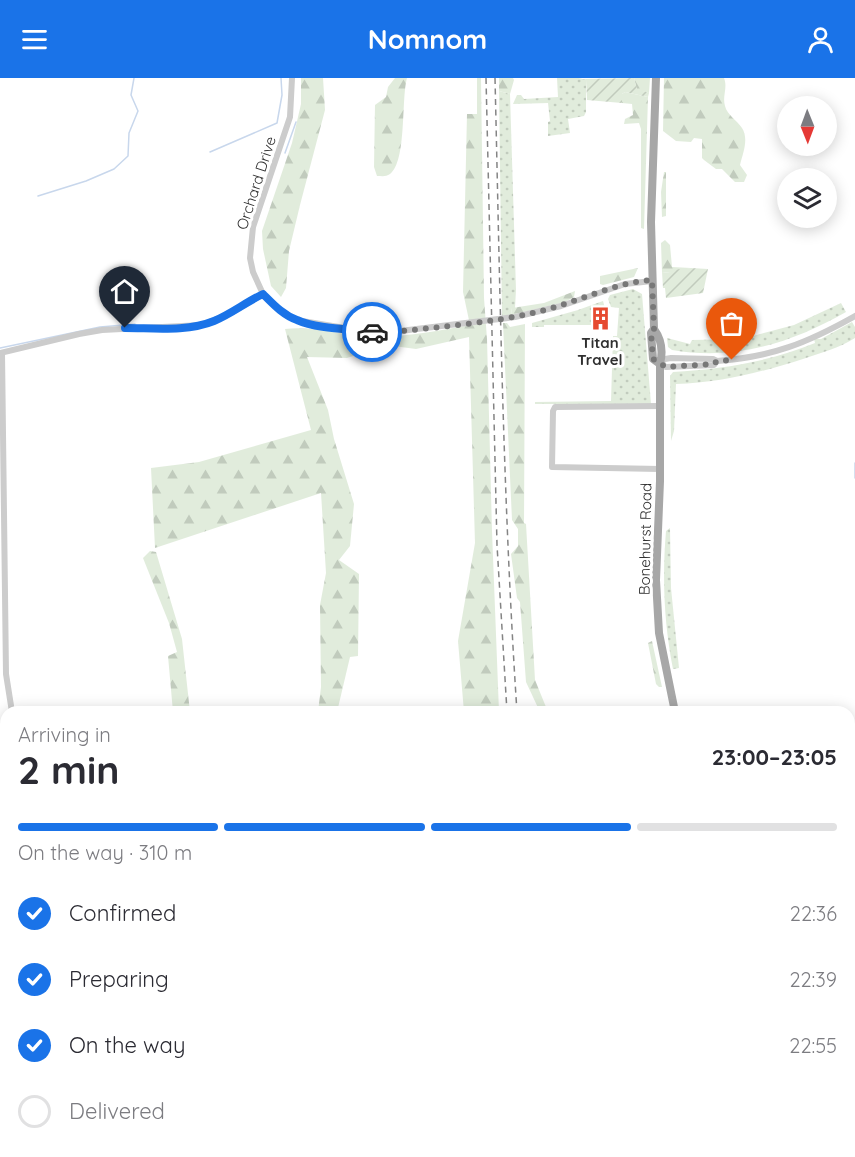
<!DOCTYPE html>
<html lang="en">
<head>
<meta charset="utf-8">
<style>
  body { margin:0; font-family:Quicksand,sans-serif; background:#f7f7f7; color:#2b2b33; height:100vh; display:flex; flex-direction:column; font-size:22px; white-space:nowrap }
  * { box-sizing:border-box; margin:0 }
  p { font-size:20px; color:#7c7c81 }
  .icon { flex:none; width:33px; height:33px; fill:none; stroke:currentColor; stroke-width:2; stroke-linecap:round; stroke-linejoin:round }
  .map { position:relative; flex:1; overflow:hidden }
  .side { position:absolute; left:0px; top:628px; width:855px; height:452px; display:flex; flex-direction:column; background:#fff; border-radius:18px 18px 0 0; box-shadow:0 3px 15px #0003 }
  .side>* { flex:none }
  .needle { width:39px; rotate:179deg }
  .fabs { position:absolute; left:777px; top:18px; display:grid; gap:12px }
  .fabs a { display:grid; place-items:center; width:60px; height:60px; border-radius:50%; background:#fff; box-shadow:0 3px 15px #0003; font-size:30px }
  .pin { position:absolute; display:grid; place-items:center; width:51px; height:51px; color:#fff; margin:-62px -26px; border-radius:50% 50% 50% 0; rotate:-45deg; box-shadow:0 0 6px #0007 }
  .pin .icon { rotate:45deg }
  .courier { position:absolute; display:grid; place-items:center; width:60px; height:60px; margin:-30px; border:4px solid #1a73e8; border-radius:50%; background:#fff; color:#222; box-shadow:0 2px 8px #0007 }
  .headline em { font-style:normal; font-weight:800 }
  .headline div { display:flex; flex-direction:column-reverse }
  .headline { display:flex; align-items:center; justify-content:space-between; height:102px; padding:0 18px }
  h1 { font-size:39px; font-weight:800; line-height:45px }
  .bar { display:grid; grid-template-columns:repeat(4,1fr); gap:9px 6px; align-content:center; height:72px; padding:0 18px }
  .bar i { height:8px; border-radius:4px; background:#e1e1e2 }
  .bar .active { background:#1a73e8 }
  .bar p { grid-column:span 4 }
  ol { padding:0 18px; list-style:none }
  li { display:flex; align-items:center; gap:18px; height:66px }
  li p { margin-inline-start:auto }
  li .icon { padding:6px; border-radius:50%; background:#1a73e8; color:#fff; stroke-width:4 }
  li:last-child { color:#7c7c81 }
  li i { width:33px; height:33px; border:3px solid #e1e1e2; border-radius:50% }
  header { display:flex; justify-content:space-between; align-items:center; height:78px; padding:0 18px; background:#1a73e8; color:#fff; font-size:27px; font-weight:800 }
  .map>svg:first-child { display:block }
</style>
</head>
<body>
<header><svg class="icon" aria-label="menu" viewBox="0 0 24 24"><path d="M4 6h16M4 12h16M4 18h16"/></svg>Nomnom<svg class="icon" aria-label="person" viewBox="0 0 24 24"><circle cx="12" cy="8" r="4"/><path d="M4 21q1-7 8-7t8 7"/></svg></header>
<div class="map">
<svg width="855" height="1079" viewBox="0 0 855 1079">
  <defs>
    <pattern id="grass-dots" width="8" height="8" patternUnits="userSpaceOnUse" patternTransform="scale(1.5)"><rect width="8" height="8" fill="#e1ecdc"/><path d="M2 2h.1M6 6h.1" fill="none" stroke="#c1cbbd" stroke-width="1.8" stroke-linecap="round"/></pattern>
    <pattern id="forest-firs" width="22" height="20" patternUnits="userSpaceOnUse" patternTransform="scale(1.5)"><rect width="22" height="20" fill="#e1ecdc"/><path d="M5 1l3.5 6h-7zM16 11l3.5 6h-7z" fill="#c1cbbd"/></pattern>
    <pattern id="garden-furrows" width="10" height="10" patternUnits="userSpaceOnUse" patternTransform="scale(1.5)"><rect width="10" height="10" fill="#e1ecdc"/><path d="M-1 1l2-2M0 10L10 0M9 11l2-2" fill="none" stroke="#c1cbbd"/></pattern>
  </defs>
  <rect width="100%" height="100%" fill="#fff"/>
  <path fill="url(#grass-dots)" d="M557,0H579L586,2V34L584,38L568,41L570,55L548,58V44L550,43L548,25L513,26L517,17H521L524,21L558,19Z
    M499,13L510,16L516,212L515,230H512L511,237L502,238Z
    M633,211L642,216L651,326H535V324L611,323L613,258H617L619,230L611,229L608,221L610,217Z
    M603,223L606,234H595V247H544V249H532V245L578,232Z
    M841,225L846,234C791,265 736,283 672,272L668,269L667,260L690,266L692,262L742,261L794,247Z
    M852,244L855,249V260C839,270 821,275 803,281C762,294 719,305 676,306L674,353L671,363L670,298L673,294C721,291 769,284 815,265L814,261H821Z
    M670,450L671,510L679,590L673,591C664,545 662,500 666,453Z"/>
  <path fill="url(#forest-firs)" d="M301,0H323L325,32L300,127L289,173L286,210L281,219L271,208L263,171L262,153L292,65L301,26Z
    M395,0H407C401,21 407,83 390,96C386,99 382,98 377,98L374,89L375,27L386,19L388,9Z
    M477,0H481L484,220L487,261L492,453L499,634H464L458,563L475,465L469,259L416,271L386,267L347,280L307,279L328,332L334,361L354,426L350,468L339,482L359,496L358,578L350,579L337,634H318L321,609L320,527L326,495L321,415L155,470L151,390L199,384L311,352L285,251C312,248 337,256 363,258C399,261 435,253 470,247L463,214L467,36H477Z
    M499,0H513L514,2L510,16L499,13Z
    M634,0H650L649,15L637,12Z
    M664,0H724C728,10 722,18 725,28C727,37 737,42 742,50C749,61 743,75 740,87L747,97L744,104H735L722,91H716L704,82L702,80V61L694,60L691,64L676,63L663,53Z
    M625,14L648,19L644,151L641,150V51L639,45L624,46L625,41L633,37L632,26L622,25V16Z
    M664,94H666V138L662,139L661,114Z
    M665,162L670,167L672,189L691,190L670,195L662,194L661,165Z
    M638,190L634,199L603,207L600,206V198Z
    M575,213L574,219L565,224L511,237L512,230L544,225Z
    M503,245H507L510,249L525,246L524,445L526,446L535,602L548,634H540L526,604L520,524L517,520L511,476L518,468V451L512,442Z
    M150,473L156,474L182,561L190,634H173L168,578L177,574L169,545L143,480Z
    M652,563L662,609H659L656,606L648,565Z
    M6,694V737L0,739V696Z
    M852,1035L855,1043V1079H853V1052L850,1050L849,1036Z
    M349,1074H403L405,1079H351Z"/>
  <path fill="url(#garden-furrows)" d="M634,0L637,11L649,15L648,19L625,14L622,16V25L587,22L586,2L581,1Z
    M691,190L708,191L703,215L666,220L665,210H663L662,194L670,195L672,192Z"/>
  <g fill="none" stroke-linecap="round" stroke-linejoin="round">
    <path stroke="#c8d7ec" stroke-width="1.5" d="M210,74L277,45L282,17L281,0
      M285,75L296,44
      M38,118L86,103L114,91L128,78L129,55L138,33L131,17L134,0
      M0,270L100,249L135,246
      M855,385V400
      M365,1074L366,1079
      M369,1074L370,1079"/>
    <path stroke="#ccc" stroke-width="6" d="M292,0L290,39L253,149L250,180L253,194L263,216L277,230L296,242L357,252L392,254L515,239L561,228L625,206L652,203
      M0,275L79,256L102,252L202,247L229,236L263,216
      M2,275L6,596L12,634
      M717,283L713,281L671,280L665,281L660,286L666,289L714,287L717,283C772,279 807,265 855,238
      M660,391L552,389L553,333L555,329L660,328
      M849,764L852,761
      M849,824L855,822
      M849,834L855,847
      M849,859L855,856
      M849,964L855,960
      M97,1074V1079"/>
    <path stroke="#a7a7a7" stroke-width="8" d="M656,0L651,144L654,251L651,255L653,281L660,286
      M654,251C662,262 663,274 660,286V403L656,502L659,555L675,634
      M849,987L855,998
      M849,1007L855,1023"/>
    <path stroke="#848484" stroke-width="1.5" stroke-dasharray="6 4.5" stroke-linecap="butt" d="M486,0L497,467L507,634
      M495,0C500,212 503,423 517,634
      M552,1074L553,1079
      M565,1074L566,1079"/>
  </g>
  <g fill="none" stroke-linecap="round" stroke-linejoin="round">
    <path stroke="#787878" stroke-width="6" stroke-dasharray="0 10.8" d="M372,254H392C439,249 491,245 537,234C576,225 612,205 652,202L654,251L651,255L653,281L666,289L714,286L717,283L732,282"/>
    <path stroke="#1a73e8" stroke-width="8" d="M125,250C154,250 187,254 214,243C231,236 246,224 263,216C273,226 283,237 297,242C317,251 350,251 372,254"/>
  </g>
  <defs>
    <symbol id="building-bare" viewBox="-9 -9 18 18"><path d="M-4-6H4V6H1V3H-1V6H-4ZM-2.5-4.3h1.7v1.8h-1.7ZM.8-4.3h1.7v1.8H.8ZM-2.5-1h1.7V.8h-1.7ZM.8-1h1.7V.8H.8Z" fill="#e64a30" stroke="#fff" stroke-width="2.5" paint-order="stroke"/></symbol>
  </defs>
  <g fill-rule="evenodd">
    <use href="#building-bare" x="584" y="224" width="33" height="33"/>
  </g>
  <g text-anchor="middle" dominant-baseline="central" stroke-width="6" stroke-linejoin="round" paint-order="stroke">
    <g font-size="15" fill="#2f2f2f" stroke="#fff">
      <text transform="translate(256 105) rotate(-72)">Orchard Drive</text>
      <text transform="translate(645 461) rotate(-89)">Bonehurst Road</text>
    </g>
    <g font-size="15" font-weight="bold" fill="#2f2f2f" stroke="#fff">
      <text x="600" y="264">Titan<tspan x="600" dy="17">Travel</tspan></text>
    </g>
  </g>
</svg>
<div class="fabs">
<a><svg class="needle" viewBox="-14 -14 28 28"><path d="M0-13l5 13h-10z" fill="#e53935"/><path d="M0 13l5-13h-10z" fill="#7c7c81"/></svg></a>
<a><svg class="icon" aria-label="layers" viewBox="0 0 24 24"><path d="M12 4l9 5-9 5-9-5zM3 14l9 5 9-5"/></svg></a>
</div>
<div class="pin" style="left:732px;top:282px;background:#ea580c"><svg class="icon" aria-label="bag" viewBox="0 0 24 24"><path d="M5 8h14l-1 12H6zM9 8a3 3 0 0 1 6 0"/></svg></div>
<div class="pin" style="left:125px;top:250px;background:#1f2937"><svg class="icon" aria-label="home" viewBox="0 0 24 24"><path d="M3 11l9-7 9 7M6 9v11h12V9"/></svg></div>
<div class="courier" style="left:372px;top:254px"><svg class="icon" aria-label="car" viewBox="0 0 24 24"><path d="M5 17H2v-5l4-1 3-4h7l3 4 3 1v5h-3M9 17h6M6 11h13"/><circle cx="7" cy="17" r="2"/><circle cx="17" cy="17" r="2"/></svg></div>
<section class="side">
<div class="headline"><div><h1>2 min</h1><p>Arriving in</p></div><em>23:00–23:05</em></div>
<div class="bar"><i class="active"></i><i class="active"></i><i class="active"></i><i></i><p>On the way · 310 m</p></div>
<ol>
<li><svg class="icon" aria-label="check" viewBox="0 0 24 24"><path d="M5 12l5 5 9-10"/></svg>Confirmed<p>22:36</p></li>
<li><svg class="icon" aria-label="check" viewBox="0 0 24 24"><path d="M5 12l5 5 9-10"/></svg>Preparing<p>22:39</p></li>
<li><svg class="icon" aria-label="check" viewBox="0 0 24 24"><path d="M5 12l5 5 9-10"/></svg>On the way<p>22:55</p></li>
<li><i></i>Delivered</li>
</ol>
</section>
</div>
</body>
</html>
